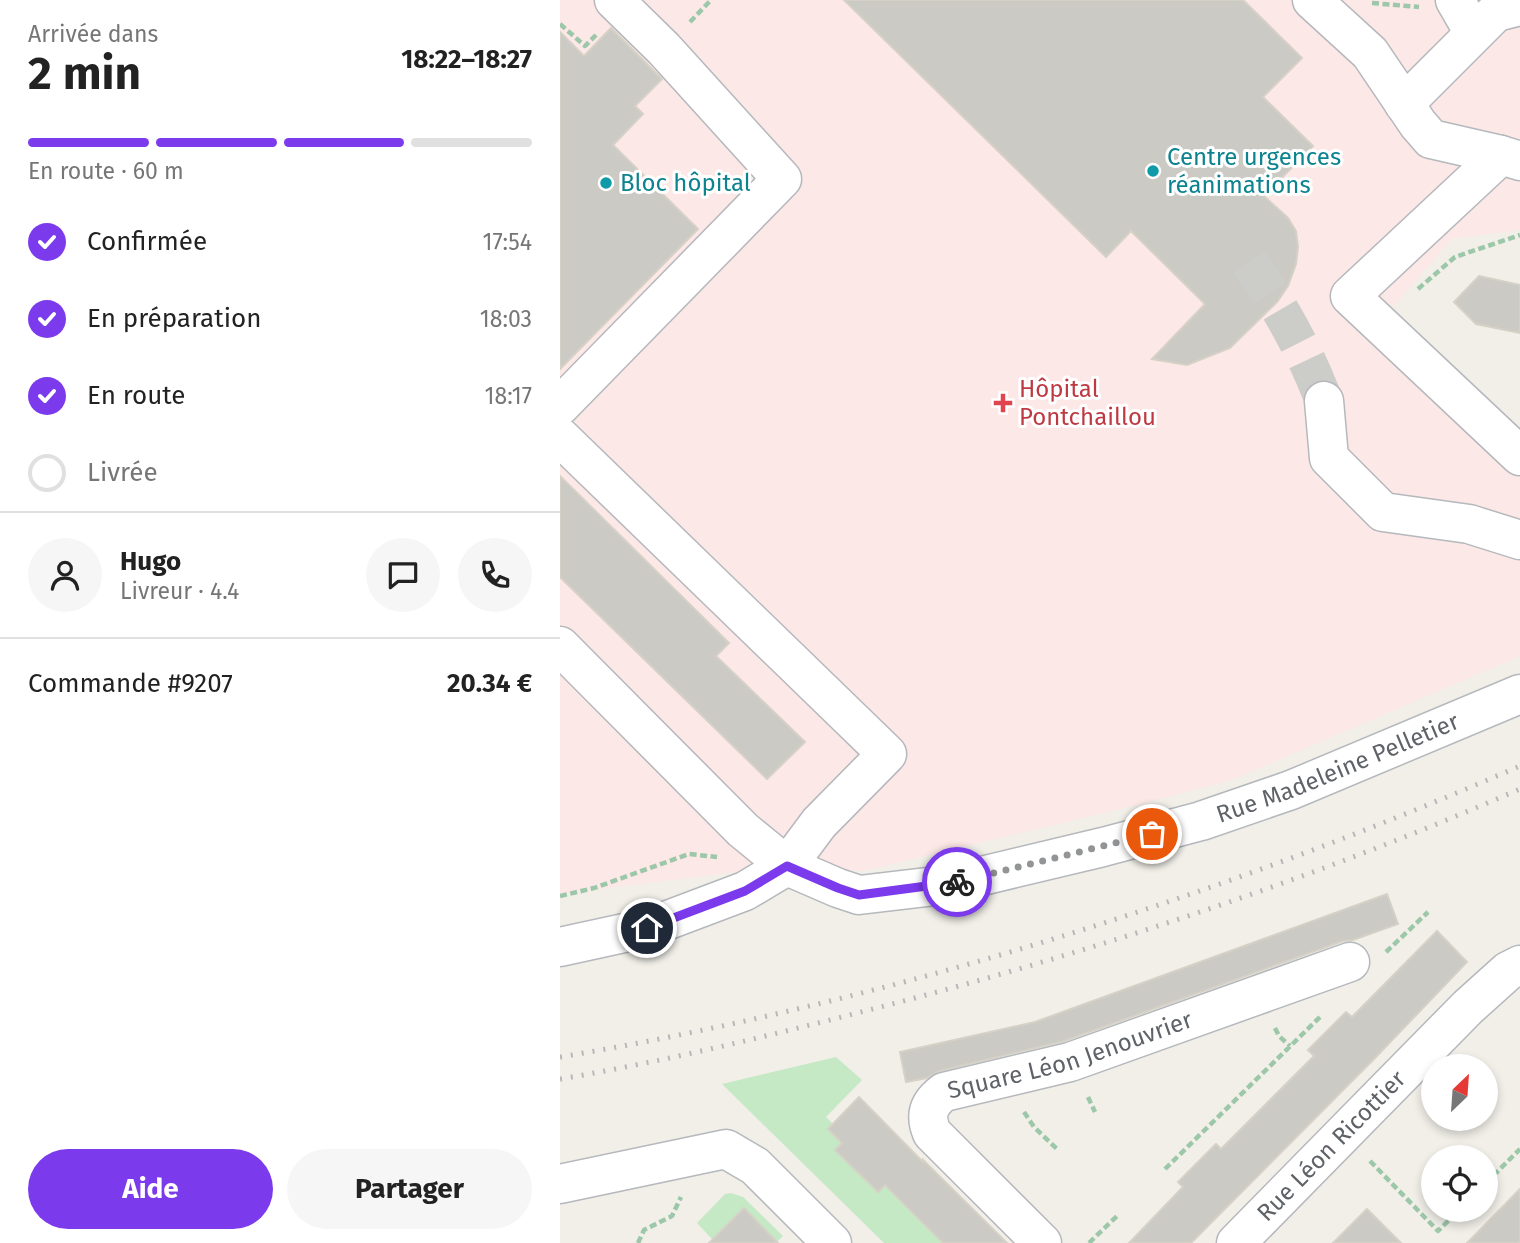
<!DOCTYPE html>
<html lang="fr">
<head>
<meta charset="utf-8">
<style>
  body { margin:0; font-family:"Fira Sans",sans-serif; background:#f6f6f6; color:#222; height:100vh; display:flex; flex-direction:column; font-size:26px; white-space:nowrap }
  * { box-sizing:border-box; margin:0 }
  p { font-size:23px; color:#767676 }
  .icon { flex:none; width:38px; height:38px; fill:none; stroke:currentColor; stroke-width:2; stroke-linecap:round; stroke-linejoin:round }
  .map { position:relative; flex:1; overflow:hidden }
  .panel { display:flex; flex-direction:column; background:#fff; width:560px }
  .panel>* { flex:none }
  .needle { width:46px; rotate:25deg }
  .fabs { position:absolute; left:861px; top:1054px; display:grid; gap:14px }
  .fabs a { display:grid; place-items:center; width:77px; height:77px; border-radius:50%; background:#fff; box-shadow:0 4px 10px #0003; font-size:35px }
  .pin { position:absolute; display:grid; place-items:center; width:60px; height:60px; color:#fff; margin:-30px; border:4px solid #fff; border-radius:50%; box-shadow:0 2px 7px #0007 }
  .courier { position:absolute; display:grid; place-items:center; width:70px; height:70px; margin:-35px; border:5px solid #7c3aed; border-radius:50%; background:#fff; color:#222; box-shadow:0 2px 9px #0007 }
  .headline em { font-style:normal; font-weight:700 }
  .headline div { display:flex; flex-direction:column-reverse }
  .headline { display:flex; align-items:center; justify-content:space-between; height:119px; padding:0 28px }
  h1 { font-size:46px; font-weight:700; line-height:52px }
  .bar { display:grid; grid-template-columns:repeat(4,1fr); gap:10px 7px; align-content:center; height:84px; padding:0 28px }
  .bar i { height:9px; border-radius:5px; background:#e0e0e0 }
  .bar .current { background:#7c3aed }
  .bar p { grid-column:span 4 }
  .line { display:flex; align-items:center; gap:18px; padding:0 28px; border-top:2px solid #e0e0e0 }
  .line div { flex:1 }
  .round { display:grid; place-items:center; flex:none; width:74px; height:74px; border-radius:37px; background:#f6f6f6 }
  ol { padding:0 28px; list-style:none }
  li { display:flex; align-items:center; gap:21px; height:77px }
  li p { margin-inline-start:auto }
  li .icon { padding:7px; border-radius:50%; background:#7c3aed; color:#fff; stroke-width:4 }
  li:last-child { color:#767676 }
  li i { width:38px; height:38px; border:4px solid #e0e0e0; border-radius:50% }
  .primary-button { display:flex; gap:14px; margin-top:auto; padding:14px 28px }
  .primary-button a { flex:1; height:80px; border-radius:42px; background:#7c3aed; color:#fff; font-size:28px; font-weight:700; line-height:80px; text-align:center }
  .primary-button a+a { background:#f6f6f6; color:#222 }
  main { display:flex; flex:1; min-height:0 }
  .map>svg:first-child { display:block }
</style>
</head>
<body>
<main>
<section class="panel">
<div class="headline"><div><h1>2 min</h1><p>Arrivée dans</p></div><em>18:22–18:27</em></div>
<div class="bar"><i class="current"></i><i class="current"></i><i class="current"></i><i></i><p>En route · 60 m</p></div>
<ol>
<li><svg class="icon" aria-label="check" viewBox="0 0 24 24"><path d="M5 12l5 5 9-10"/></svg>Confirmée<p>17:54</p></li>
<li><svg class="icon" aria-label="check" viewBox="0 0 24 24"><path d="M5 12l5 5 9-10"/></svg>En préparation<p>18:03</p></li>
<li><svg class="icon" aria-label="check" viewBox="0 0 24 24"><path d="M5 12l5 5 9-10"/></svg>En route<p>18:17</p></li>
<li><i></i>Livrée</li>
</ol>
<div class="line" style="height:126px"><a class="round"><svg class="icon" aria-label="person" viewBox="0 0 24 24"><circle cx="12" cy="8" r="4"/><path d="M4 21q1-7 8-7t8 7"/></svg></a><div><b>Hugo</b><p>Livreur · 4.4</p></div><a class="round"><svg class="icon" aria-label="chat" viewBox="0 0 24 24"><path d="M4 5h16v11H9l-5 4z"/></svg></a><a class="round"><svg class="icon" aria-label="phone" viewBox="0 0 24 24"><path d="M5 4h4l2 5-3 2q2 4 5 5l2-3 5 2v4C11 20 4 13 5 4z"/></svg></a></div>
<div class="line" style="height:91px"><div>Commande #9207</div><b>20.34 €</b></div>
<div class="primary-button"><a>Aide</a><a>Partager</a></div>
</section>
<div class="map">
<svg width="960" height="1243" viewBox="0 0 960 1243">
  <rect width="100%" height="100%" fill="#f1efe8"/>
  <path fill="#fce8e6" d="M0,0H960V230L892,239L813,330L960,476V656L672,780L581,804L303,871L227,866L0,894Z"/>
  <path fill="#c5e8c5" d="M276,1057L302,1080L266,1117L273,1124L282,1143L276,1150L317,1192L325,1185L383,1243H324L162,1084Z
    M171,1193L183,1197L223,1236L217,1242L184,1209L153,1240L137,1223L165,1194Z"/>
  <path fill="#cccac5" stroke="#d6d1c6" stroke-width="2" d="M284,0H683L742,58L703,97L753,146L704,196L728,218L736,231L738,247L736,264L728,286L717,302L670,348L627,365L592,359L645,304L571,231L546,257Z
    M51,28L102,79L75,106L83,114L53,145L138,229L0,369V32L24,56Z
    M919,276L960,285V333L916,324L894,302Z
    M0,476L169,643L156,656L245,742L207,779L0,577Z
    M827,894L838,924L793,940L783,941L504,1041L379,1071L367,1078L346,1082L340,1052L475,1022Z
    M877,931L907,962L815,1058L631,1243H569L623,1187L618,1182L656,1144L661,1149L754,1056L748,1050L786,1012L792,1017Z
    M299,1097L363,1162V1160L447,1243H383L325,1185L318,1192L275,1150L282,1143L268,1129Z
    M960,1189V1243H907Z
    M184,1208L218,1243H149Z
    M807,1209L841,1243H773Z"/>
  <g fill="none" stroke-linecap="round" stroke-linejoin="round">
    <path stroke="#ccccc8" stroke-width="38" stroke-dasharray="38 19" stroke-linecap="butt" d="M689,262C720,306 745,351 764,401"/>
    <defs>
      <g id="minor">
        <path d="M752,0L810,53L858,124L871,139L941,155"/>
        <path d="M895,0L914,33"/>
        <path d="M844,104L936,12L960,6"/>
        <path d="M960,161L941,155L790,296L960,456"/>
        <path d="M764,401L769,458L823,512L909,524L960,540"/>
        <path d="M0,406L222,179L104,49L54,0"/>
        <path d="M0,437L327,754L259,823L227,866L185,891L87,928L0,947"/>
        <path id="s1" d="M0,646L183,830L227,866L278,888L299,895L384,885L543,847L641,821L731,790L960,694"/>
        <path d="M0,1184L166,1149L195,1166L272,1243"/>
        <path id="s2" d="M482,1243L372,1133C364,1114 369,1103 384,1092L510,1062L790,962"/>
        <path id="s3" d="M676,1243L908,1007L948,971L960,965"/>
      </g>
    </defs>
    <use href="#minor" stroke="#b5b8bc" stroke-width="41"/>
    <path stroke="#9cc7a9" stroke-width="4.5" stroke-dasharray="7 3.5" stroke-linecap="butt" d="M812,3L859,7
      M130,22L151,0
      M0,24L25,46L36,35
      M858,289L895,257L960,235
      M0,896L34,888L129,854L157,857
      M826,952L868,912
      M715,1028L719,1036L730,1046
      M528,1097L535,1112
      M464,1112L474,1127L498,1150
      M810,1161L878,1231L900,1209
      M605,1169L762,1015
      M926,1183L960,1149
      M78,1243L84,1230L112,1216L121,1197
      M529,1243L558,1215"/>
    <use href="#minor" stroke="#fff" stroke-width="38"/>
    <path stroke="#b6b7b8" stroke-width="5" stroke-dasharray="2 9" stroke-linecap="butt" d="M0,1057C325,1003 658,897 960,766
      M0,1079C102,1062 204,1037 305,1011C528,954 748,881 960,789"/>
  </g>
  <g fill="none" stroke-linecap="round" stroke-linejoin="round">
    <path stroke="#929495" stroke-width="7" stroke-dasharray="0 12.6" d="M397,882L592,834"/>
    <path stroke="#7c3aed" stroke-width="9" d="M87,928L185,891L227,866L278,888L299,895L397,882"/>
  </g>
  <g fill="#0f9aa8" stroke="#fff" stroke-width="2.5">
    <circle cx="593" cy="171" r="7"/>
    <circle cx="46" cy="183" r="7"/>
  </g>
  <path fill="#e0444e" stroke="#fff" stroke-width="2.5" d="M439.5 392.5h7v7h7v7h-7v7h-7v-7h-7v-7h7z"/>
  <g text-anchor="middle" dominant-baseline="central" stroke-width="6" stroke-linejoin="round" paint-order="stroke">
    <g font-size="24" fill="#0d838f" stroke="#fff" text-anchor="start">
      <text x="607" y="157">Centre urgences<tspan x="607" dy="28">réanimations</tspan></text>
      <text x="60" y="183">Bloc hôpital</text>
    </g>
    <g font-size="24" fill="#be3a42" stroke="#fff" text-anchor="start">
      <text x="459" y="389">Hôpital<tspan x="459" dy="28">Pontchaillou</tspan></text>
    </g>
    <g font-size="24" fill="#5f6368" stroke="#fff">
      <text stroke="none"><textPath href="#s1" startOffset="891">Rue Madeleine Pelletier</textPath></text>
      <text stroke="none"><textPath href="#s2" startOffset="334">Square Léon Jenouvrier</textPath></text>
      <text stroke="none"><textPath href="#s3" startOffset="136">Rue Léon Ricottier</textPath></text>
    </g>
  </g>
</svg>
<div class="fabs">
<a><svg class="needle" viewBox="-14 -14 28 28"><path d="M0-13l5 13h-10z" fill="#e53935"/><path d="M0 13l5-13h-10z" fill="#767676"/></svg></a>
<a><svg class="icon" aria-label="locate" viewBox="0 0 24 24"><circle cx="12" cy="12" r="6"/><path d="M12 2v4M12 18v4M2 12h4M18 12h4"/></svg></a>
</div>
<div class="pin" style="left:592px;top:834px;background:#ea580c"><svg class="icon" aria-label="bag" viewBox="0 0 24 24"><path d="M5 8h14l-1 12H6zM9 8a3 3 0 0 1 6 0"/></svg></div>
<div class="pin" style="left:87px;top:928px;background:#1f2937"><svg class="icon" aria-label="home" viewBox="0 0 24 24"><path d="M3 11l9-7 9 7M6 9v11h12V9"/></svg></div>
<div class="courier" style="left:397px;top:882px"><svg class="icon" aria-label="bike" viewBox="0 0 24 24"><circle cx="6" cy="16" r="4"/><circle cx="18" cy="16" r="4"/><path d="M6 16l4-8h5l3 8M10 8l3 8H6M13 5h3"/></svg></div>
</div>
</main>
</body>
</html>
